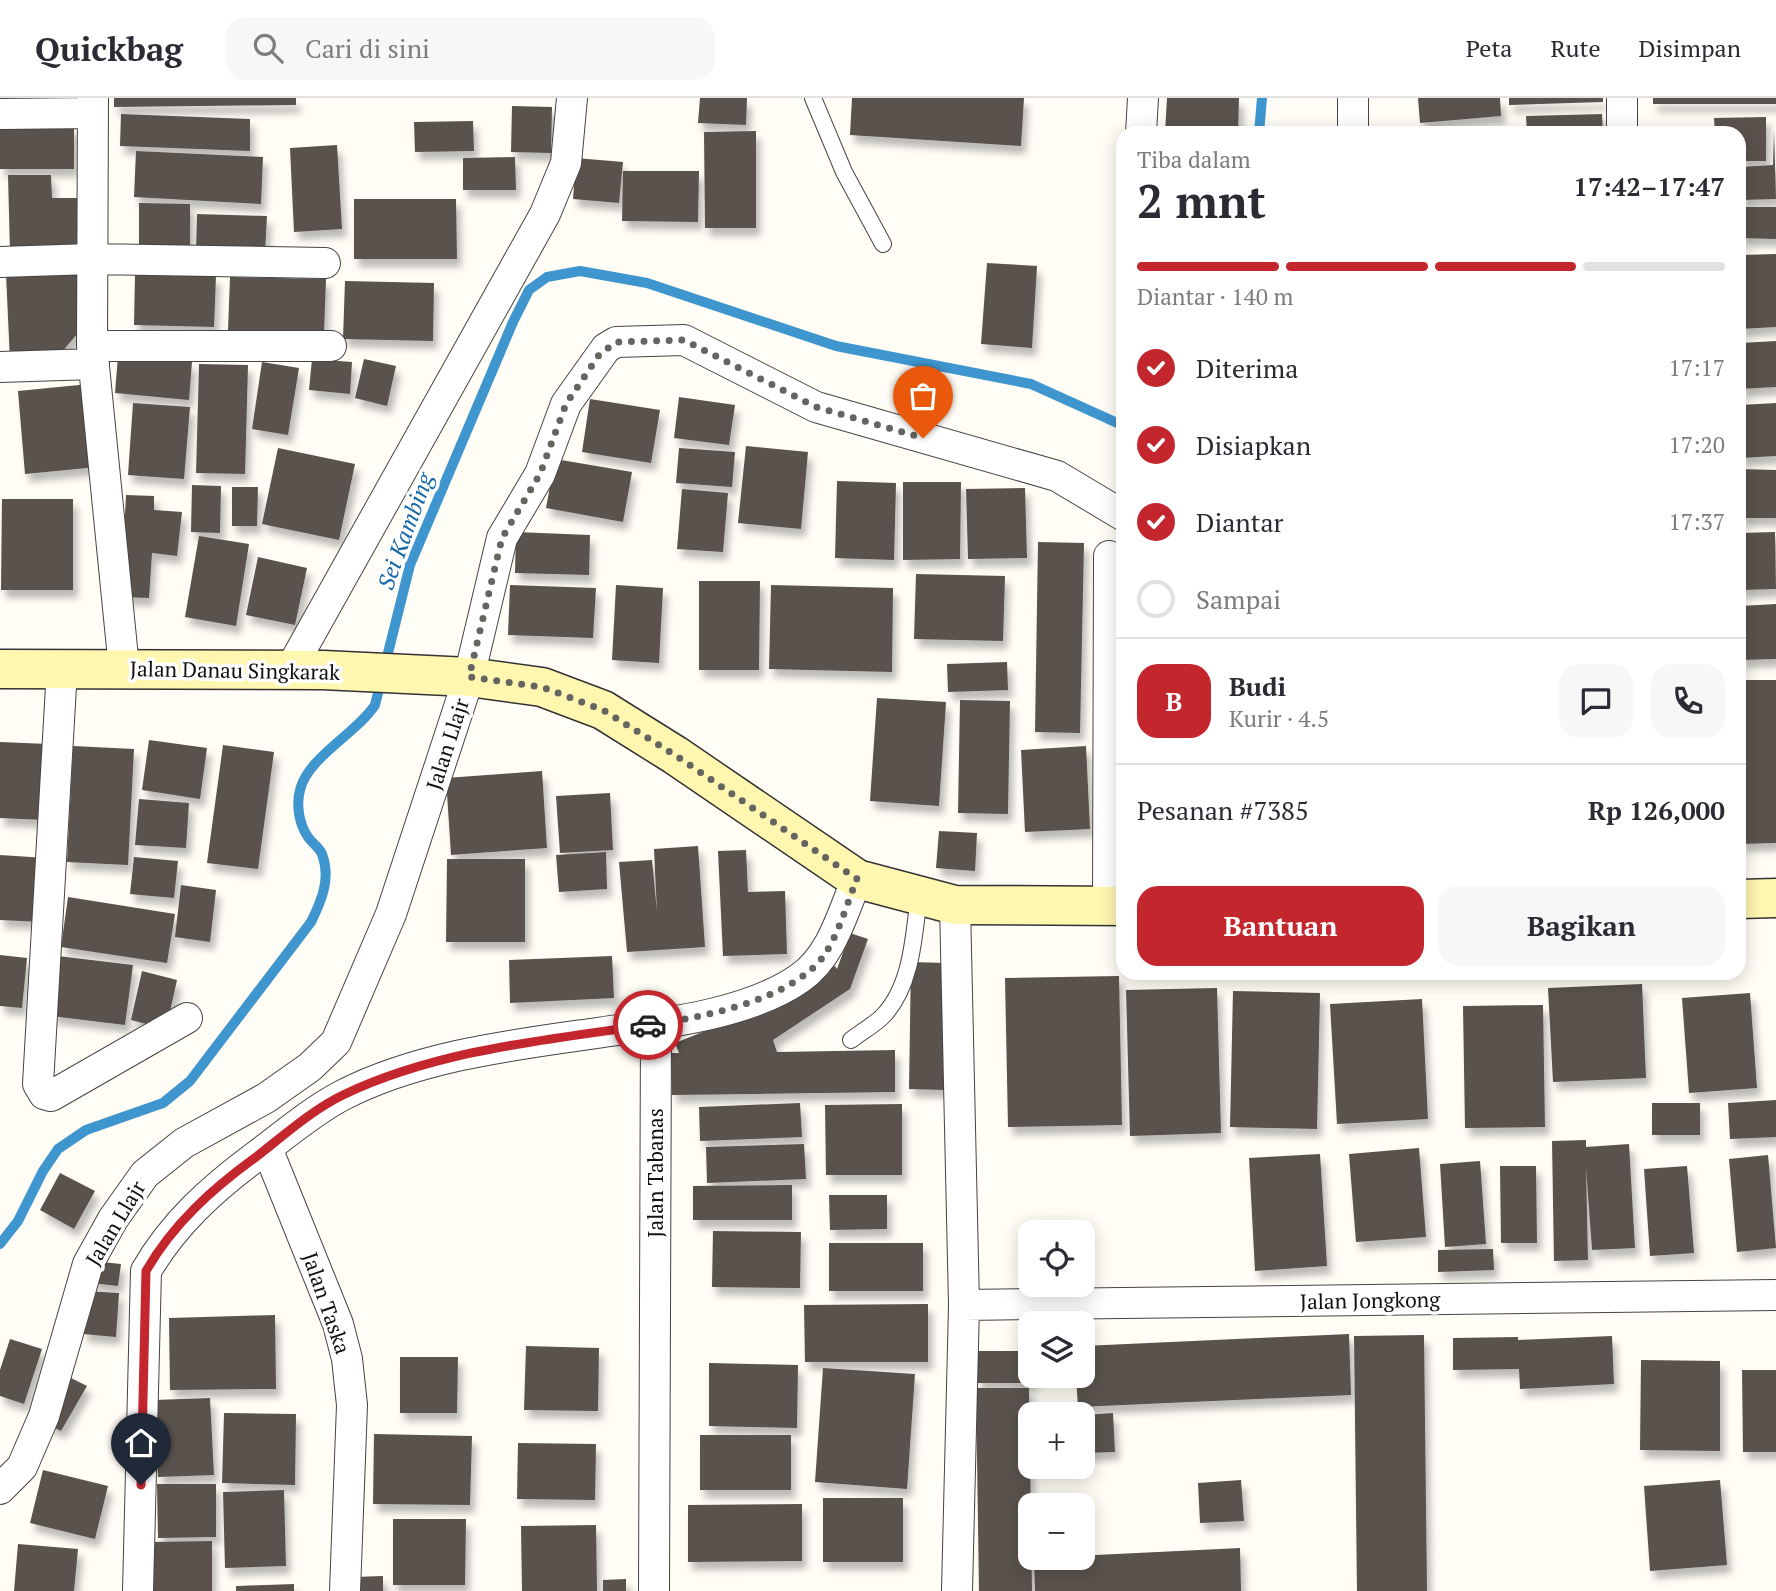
<!DOCTYPE html>
<html lang="id">
<head>
<meta charset="utf-8">
<style>
  body { margin:0; font-family:"PT Serif",serif; background:#f7f7f7; color:#2b2b33; height:100vh; display:flex; flex-direction:column; font-size:26px; white-space:nowrap }
  * { box-sizing:border-box; margin:0 }
  p { font-size:23px; color:#7c7c81 }
  .icon { flex:none; width:38px; height:38px; fill:none; stroke:currentColor; stroke-width:2; stroke-linecap:round; stroke-linejoin:round }
  .map { position:relative; flex:1; overflow:hidden }
  .drawer { position:absolute; left:1116px; top:28px; width:630px; height:854px; display:flex; flex-direction:column; background:#fff; border-radius:21px; box-shadow:0 4px 18px #0003 }
  .drawer>* { flex:none }
  .buttons { position:absolute; left:1018px; top:1122px; display:grid; gap:14px }
  .buttons a { display:grid; place-items:center; width:77px; height:77px; border-radius:14px; background:#fff; box-shadow:0 4px 18px #0003; font-size:35px }
  .pin { position:absolute; display:grid; place-items:center; width:60px; height:60px; color:#fff; margin:-72px -30px; border-radius:50% 50% 50% 0; rotate:-45deg; box-shadow:0 0 7px #0007 }
  .pin .icon { rotate:45deg }
  .courier { position:absolute; display:grid; place-items:center; width:70px; height:70px; margin:-35px; border:5px solid #c4262e; border-radius:50%; background:#fff; color:#222; box-shadow:0 2px 9px #0007 }
  .overview em { font-style:normal; font-weight:600 }
  .overview div { display:flex; flex-direction:column-reverse }
  .overview { display:flex; align-items:center; justify-content:space-between; height:119px; padding:0 21px }
  h1 { font-size:46px; font-weight:600; line-height:52px }
  .bar { display:grid; grid-template-columns:repeat(4,1fr); gap:10px 7px; align-content:center; height:84px; padding:0 21px }
  .bar i { height:9px; border-radius:5px; background:#e1e1e2 }
  .bar .current { background:#c4262e }
  .bar p { grid-column:span 4 }
  .line { display:flex; align-items:center; gap:18px; padding:0 21px; border-top:2px solid #e1e1e2 }
  .line div { flex:1 }
  .round { display:grid; place-items:center; flex:none; width:74px; height:74px; border-radius:21px; background:#f7f7f7 }
  ol { padding:0 21px; list-style:none }
  li { display:flex; align-items:center; gap:21px; height:77px }
  li p { margin-inline-start:auto }
  li .icon { padding:7px; border-radius:50%; background:#c4262e; color:#fff; stroke-width:4 }
  li:last-child { color:#7c7c81 }
  li i { width:38px; height:38px; border:4px solid #e1e1e2; border-radius:50% }
  .button { display:flex; gap:14px; margin-top:auto; padding:14px 21px }
  .button a { flex:1; height:80px; border-radius:21px; background:#c4262e; color:#fff; font-size:28px; font-weight:600; line-height:80px; text-align:center }
  .button a+a { background:#f7f7f7; color:#2b2b33 }
  header { display:flex; align-items:center; gap:42px; box-sizing:border-box; height:98px; padding:0 35px; background:#fff; border-bottom:2px solid #e1e1e2 }
  header strong { font-size:33px }
  nav { display:flex; gap:38px; margin-inline-start:auto; font-size:24px }
  .search { width:490px; height:63px; background:#f7f7f7; display:flex; align-items:center; gap:18px; box-sizing:border-box; padding:0 24px; border-radius:21px; color:#7c7c81; font-size:26px }
  .map>svg:first-child { display:block }
</style>
</head>
<body>
<header>
<strong>Quickbag</strong>
<div class="search"><svg class="icon" aria-label="search" viewBox="0 0 24 24"><circle cx="10" cy="10" r="6"/><path d="M15 15l6 6"/></svg>Cari di sini</div>
<nav><a>Peta</a><a>Rute</a><a>Disimpan</a></nav>
</header>
<div class="map">
<svg width="1776" height="1493" viewBox="0 0 1776 1493">
  <defs>
    <filter id="shadow"><feDropShadow dx="4.5" dy="8" stdDeviation="3.5" flood-color="#0004"/></filter>
  </defs>
  <rect width="100%" height="100%" fill="#fffdf5"/>
  <g fill="none" stroke-linecap="round" stroke-linejoin="round">
    <path stroke="#3f96cf" stroke-width="10" d="M1259,35L1262,0
      M0,1146L18,1123L43,1073L58,1051L86,1032L163,1005L190,983L311,824C322,802 331,780 322,756C319,749 312,745 308,739C299,726 296,707 300,692C308,659 356,636 375,607L410,467L513,224L529,192L547,179L580,173L647,185L836,248L1031,286L1124,328"/>
  </g>
  <path fill="#5a524d" filter="url(#shadow)" d="M114,0H296V7L114,9Z
    M700,0H747L746,27L698,25Z
    M852,0H1024L1021,48L850,37Z
    M1167,0H1239L1238,35H1165Z
    M1418,0H1500L1501,18L1420,25Z
    M1509,0H1603V4L1509,7Z
    M1653,0H1776V6H1653Z
    M512,8L552,9L551,55L511,54Z
    M121,16L250,21V53L120,48Z
    M1602,16L1603,35H1527L1526,18Z
    M1766,19V63H1740V35H1715L1714,20Z
    M473,23L474,53L415,54L414,24Z
    M74,28V71H0V29Z
    M1503,28V35H1445V29Z
    M1704,28V35H1648V29Z
    M1774,32L1776,101L1740,102V69L1773,67Z
    M756,33V130H705L704,34Z
    M337,47L342,131L294,134L290,50Z
    M136,53L263,59L261,106L134,99Z
    M515,59L516,92H463V60Z
    M576,60L623,64L619,105L573,101Z
    M623,73H699L698,124L622,123Z
    M8,77H51L52,100H82L83,153L10,154Z
    M354,101H456L457,161H354Z
    M139,105L190,106V154H139Z
    M1740,109H1776V141L1740,140Z
    M197,116L267,118L265,153L196,152Z
    M1776,156V229L1740,231V157Z
    M987,165L1037,168L1032,250L981,246Z
    M80,173L83,229L55,262L10,263L6,176Z
    M135,176L216,178L214,229L134,227Z
    M230,179L326,181L324,235L228,233Z
    M345,183L434,185L433,243L343,241Z
    M1776,243V289L1740,291V245Z
    M118,258L192,264L189,302L115,295Z
    M312,261L352,264L350,296L309,292Z
    M364,261L396,268L387,308L355,300Z
    M262,264L299,270L288,337L252,331Z
    M199,266L248,267L245,376L196,375Z
    M89,286L97,369L25,376L18,293Z
    M679,299L735,307L729,347L674,340Z
    M590,301L660,312L651,365L582,354Z
    M133,305L190,309L184,381L128,377Z
    M1776,305V358L1740,360V307Z
    M746,348L808,354L801,431L738,425Z
    M278,350L355,366L339,442L262,426Z
    M679,350L735,354L732,389L676,385Z
    M555,361L632,374L623,424L546,410Z
    M1740,371L1776,372V420H1740Z
    M837,383L896,385L894,462L835,460Z
    M903,384H961L960,461L903,462Z
    M192,387L221,388L220,435L191,434Z
    M232,389H258L257,428H232Z
    M1025,390L1027,460L968,461L966,391Z
    M682,391L728,395L723,454L677,451Z
    M126,397L154,398V412L182,414L177,458L152,455L149,500L121,499Z
    M2,401H73V492H1Z
    M516,434L590,437L589,477L515,475Z
    M1775,434L1776,491L1740,492V435Z
    M199,438L249,446L236,528L185,519Z
    M1038,444L1084,445L1080,635L1035,634Z
    M258,459L307,470L295,527L246,517Z
    M916,476L1005,478L1003,543L914,541Z
    M699,483H760L759,572H699Z
    M510,487L596,490L593,540L508,537Z
    M616,487L663,490L659,565L612,562Z
    M771,487L893,490L892,574L769,571Z
    M1776,506V561L1740,562V508Z
    M1007,564L1008,592L948,594L947,566Z
    M1740,582H1776V745L1740,746Z
    M877,600L946,604L939,708L870,703Z
    M960,602L1010,603L1008,716L958,715Z
    M149,642L207,650L200,701L142,692Z
    M0,644L48,646L45,722L0,720Z
    M223,647L274,654L258,771L207,765Z
    M73,648L134,651L128,767L67,764Z
    M1086,648L1090,731L1025,734L1021,652Z
    M542,673L547,750L451,757L446,680Z
    M610,695L613,752L560,755L556,698Z
    M139,701L189,705L186,750L135,747Z
    M939,733L977,735L975,773L936,770Z
    M698,748L705,849L627,854L619,764L652,762L657,814L654,751Z
    M746,752L748,794L785,793L787,856L723,858L718,753Z
    M606,754L607,791L559,794L556,757Z
    M0,757L46,760L42,824L0,822Z
    M134,759L178,763L174,800L130,796Z
    M447,761H525V844H446Z
    M181,787L216,792L210,844L175,839Z
    M68,799L175,816L167,865L61,849Z
    M850,835L868,841L850,891L773,942L777,954L895,952V994L672,997L671,955H679L675,945L760,911L762,917L835,868L837,871Z
    M0,857L27,860L22,910L0,908Z
    M58,858L133,867L125,927L51,918Z
    M612,858L614,900L510,905L509,862Z
    M911,864L946,865L945,992L909,991Z
    M142,873L177,882L166,931L131,922Z
    M1119,878L1122,1027L1008,1029L1005,880Z
    M1642,886L1646,980L1553,984L1548,890Z
    M1217,890L1221,1035L1130,1038L1126,892Z
    M1233,893L1320,895L1317,1031L1230,1029Z
    M1750,895L1757,990L1689,995L1682,900Z
    M1422,901L1428,1021L1337,1026L1330,906Z
    M1543,907L1545,1029L1465,1030L1463,908Z
    M1776,1002V1039L1730,1041L1728,1005Z
    M800,1005L802,1039L700,1043L699,1009Z
    M1652,1005H1700V1037H1652Z
    M902,1006V1077H826L825,1007Z
    M1586,1042V1049L1629,1046L1635,1150L1592,1152L1586,1070L1588,1162L1554,1163L1552,1043Z
    M804,1046L806,1081L707,1085L706,1049Z
    M1419,1050L1426,1139L1356,1144L1349,1056Z
    M1320,1056L1327,1168L1255,1173L1249,1060Z
    M1768,1057L1776,1150L1737,1154L1729,1061Z
    M1480,1063L1486,1146L1445,1149L1440,1066Z
    M1500,1068H1536L1537,1145H1501Z
    M1687,1068L1694,1155L1650,1158L1644,1071Z
    M60,1075L95,1093L74,1131L40,1112Z
    M792,1087V1122H693V1088Z
    M829,1097H887V1131L830,1132Z
    M713,1133L801,1134L800,1190L712,1189Z
    M829,1145H923V1193H829Z
    M1493,1151L1494,1172L1438,1174V1152Z
    M93,1163L121,1166L118,1188L91,1185Z
    M86,1193L119,1195L116,1239L83,1236Z
    M928,1206V1264H805L804,1207Z
    M275,1217L276,1291L170,1292L169,1220Z
    M1349,1236L1351,1297L1078,1309L1076,1278H1083V1248Z
    M1424,1237L1427,1493H1357L1354,1238Z
    M1612,1238L1614,1286L1520,1291L1519,1271L1453,1272V1240L1518,1239V1242Z
    M10,1241L42,1251L24,1306L0,1298V1272Z
    M526,1248L599,1250L598,1313L524,1312Z
    M977,1253H1031L1033,1285H977Z
    M400,1259H458L457,1315H400Z
    M1641,1262L1720,1263V1353L1640,1352Z
    M709,1265L798,1267L797,1330L709,1328Z
    M823,1270L915,1276L907,1391L815,1384Z
    M1742,1272H1776V1354H1743Z
    M71,1280L87,1288L61,1333L45,1325Z
    M976,1290H1029L1032,1493H979Z
    M210,1300L214,1377L158,1379L154,1302Z
    M224,1315L296,1316L295,1387L222,1385Z
    M1113,1315L1115,1354L1083,1355V1317Z
    M374,1336L472,1338L470,1407L373,1406Z
    M700,1337H791V1392H700Z
    M518,1345L596,1346L595,1402L517,1401Z
    M43,1372L108,1388L95,1441L30,1425Z
    M1241,1382L1244,1423L1200,1425L1198,1385Z
    M1720,1382L1727,1467L1650,1473L1644,1388Z
    M157,1386H216V1439L158,1440Z
    M284,1392L286,1468L225,1470L223,1394Z
    M823,1400H903V1464H823Z
    M802,1406V1463L688,1464V1407Z
    M393,1421H466L465,1487H393Z
    M596,1427L597,1493H522L521,1428Z
    M212,1443V1493H150L149,1444Z
    M18,1446L78,1451L74,1493H14Z
    M1240,1450L1241,1493H1035L1034,1460Z
    M383,1478V1493H354V1479Z
    M626,1481V1493H603V1482Z
    M294,1486V1493H236V1488Z"/>
  <g fill="none" stroke-linecap="round" stroke-linejoin="round">
    <defs>
      <path id="lane" d="M813,0L844,74L883,146
        M851,942C861,934 874,927 883,918C912,888 914,837 919,797"/>
      <path id="street" d="M93,0L92,248L124,570
        M1622,0V35
        M0,16L93,15
        M1141,35L1143,0
        M1353,35V0
        M0,164L92,161L325,165
        M92,248H331
        M0,269L94,266
        M62,571L38,986L44,996L51,998L187,920
        M290,572L545,116L566,65L572,0
        M955,807L964,1207L957,1493
        M1108,808L1109,458
        M267,1050L338,1226L347,1261L352,1307L345,1493
        M964,1207L1776,1197
        M0,1391L22,1369L44,1318L88,1166L113,1121L145,1076L184,1045L266,1000L310,969L336,944L391,816L469,579L502,440L540,376L566,306L606,250L616,244L684,242L816,309L1057,378L1124,418
        M138,1493L146,1173C173,1126 212,1091 255,1059C282,1039 311,1014 341,998C418,958 512,947 597,935C659,926 748,917 800,880C832,858 842,816 857,781
        M654,1493L656,926"/>
      <path id="secondary" d="M0,571L323,572L469,579L542,589L603,612L675,657L857,781L955,807L1124,808
        M1740,801L1776,800"/>
    </defs>
    <use href="#lane" stroke="#444" stroke-width="18"/>
    <use href="#street" stroke="#444" stroke-width="32"/>
    <use href="#secondary" stroke="#333" stroke-width="41"/>
    <use href="#lane" stroke="#fff" stroke-width="16"/>
    <use href="#street" stroke="#fff" stroke-width="30"/>
    <use href="#secondary" stroke="#fff6b0" stroke-width="38"/>
  </g>
  <g fill="none" stroke-linecap="round" stroke-linejoin="round">
    <path stroke="#646461" stroke-width="7" stroke-dasharray="0 12.6" d="M648,927C700,920 794,902 825,856C839,835 847,805 857,781L675,657L603,612L542,589L469,579L502,440L540,376L566,306L599,257L616,244L684,242L816,309L923,340"/>
    <path stroke="#c4262e" stroke-width="9" d="M141,1387L146,1173C173,1126 212,1091 256,1059C283,1038 312,1012 343,997C437,952 545,942 648,927"/>
  </g>
  <g text-anchor="middle" dominant-baseline="central" stroke-width="7" stroke-linejoin="round" paint-order="stroke">
    <g font-size="21" fill="#111" stroke="#fff">
      <text transform="translate(235 572) rotate(1)">Jalan Danau Singkarak</text>
      <text transform="translate(447 646) rotate(-72)">Jalan Llajr</text>
      <text transform="translate(655 1075) rotate(-90)">Jalan Tabanas</text>
      <text transform="translate(115 1125) rotate(-59)">Jalan Llajr</text>
      <text transform="translate(1370 1202) rotate(-1)">Jalan Jongkong</text>
      <text transform="translate(327 1205) rotate(71)">Jalan Taska</text>
    </g>
    <g font-size="23" font-style="italic" fill="#1768a6" stroke="#fff">
      <text transform="translate(405 433) rotate(-70)">Sei Kambing</text>
    </g>
  </g>
</svg>
<div class="buttons">
<a><svg class="icon" aria-label="locate" viewBox="0 0 24 24"><circle cx="12" cy="12" r="6"/><path d="M12 2v4M12 18v4M2 12h4M18 12h4"/></svg></a>
<a><svg class="icon" aria-label="layers" viewBox="0 0 24 24"><path d="M12 4l9 5-9 5-9-5zM3 14l9 5 9-5"/></svg></a>
<a>+</a>
<a>−</a>
</div>
<div class="pin" style="left:923px;top:340px;background:#ea580c"><svg class="icon" aria-label="bag" viewBox="0 0 24 24"><path d="M5 8h14l-1 12H6zM9 8a3 3 0 0 1 6 0"/></svg></div>
<div class="pin" style="left:141px;top:1387px;background:#1f2937"><svg class="icon" aria-label="home" viewBox="0 0 24 24"><path d="M3 11l9-7 9 7M6 9v11h12V9"/></svg></div>
<div class="courier" style="left:648px;top:927px"><svg class="icon" aria-label="car" viewBox="0 0 24 24"><path d="M5 17H2v-5l4-1 3-4h7l3 4 3 1v5h-3M9 17h6M6 11h13"/><circle cx="7" cy="17" r="2"/><circle cx="17" cy="17" r="2"/></svg></div>
<section class="drawer">
<div class="overview"><div><h1>2 mnt</h1><p>Tiba dalam</p></div><em>17:42–17:47</em></div>
<div class="bar"><i class="current"></i><i class="current"></i><i class="current"></i><i></i><p>Diantar · 140 m</p></div>
<ol>
<li><svg class="icon" aria-label="check" viewBox="0 0 24 24"><path d="M5 12l5 5 9-10"/></svg>Diterima<p>17:17</p></li>
<li><svg class="icon" aria-label="check" viewBox="0 0 24 24"><path d="M5 12l5 5 9-10"/></svg>Disiapkan<p>17:20</p></li>
<li><svg class="icon" aria-label="check" viewBox="0 0 24 24"><path d="M5 12l5 5 9-10"/></svg>Diantar<p>17:37</p></li>
<li><i></i>Sampai</li>
</ol>
<div class="line" style="height:126px"><b class="round" style="background:#c4262e;color:#fff">B</b><div><b>Budi</b><p>Kurir · 4.5</p></div><a class="round"><svg class="icon" aria-label="chat" viewBox="0 0 24 24"><path d="M4 5h16v11H9l-5 4z"/></svg></a><a class="round"><svg class="icon" aria-label="phone" viewBox="0 0 24 24"><path d="M5 4h4l2 5-3 2q2 4 5 5l2-3 5 2v4C11 20 4 13 5 4z"/></svg></a></div>
<div class="line" style="height:91px"><div>Pesanan #7385</div><b>Rp 126,000</b></div>
<div class="button"><a>Bantuan</a><a>Bagikan</a></div>
</section>
</div>
</body>
</html>
